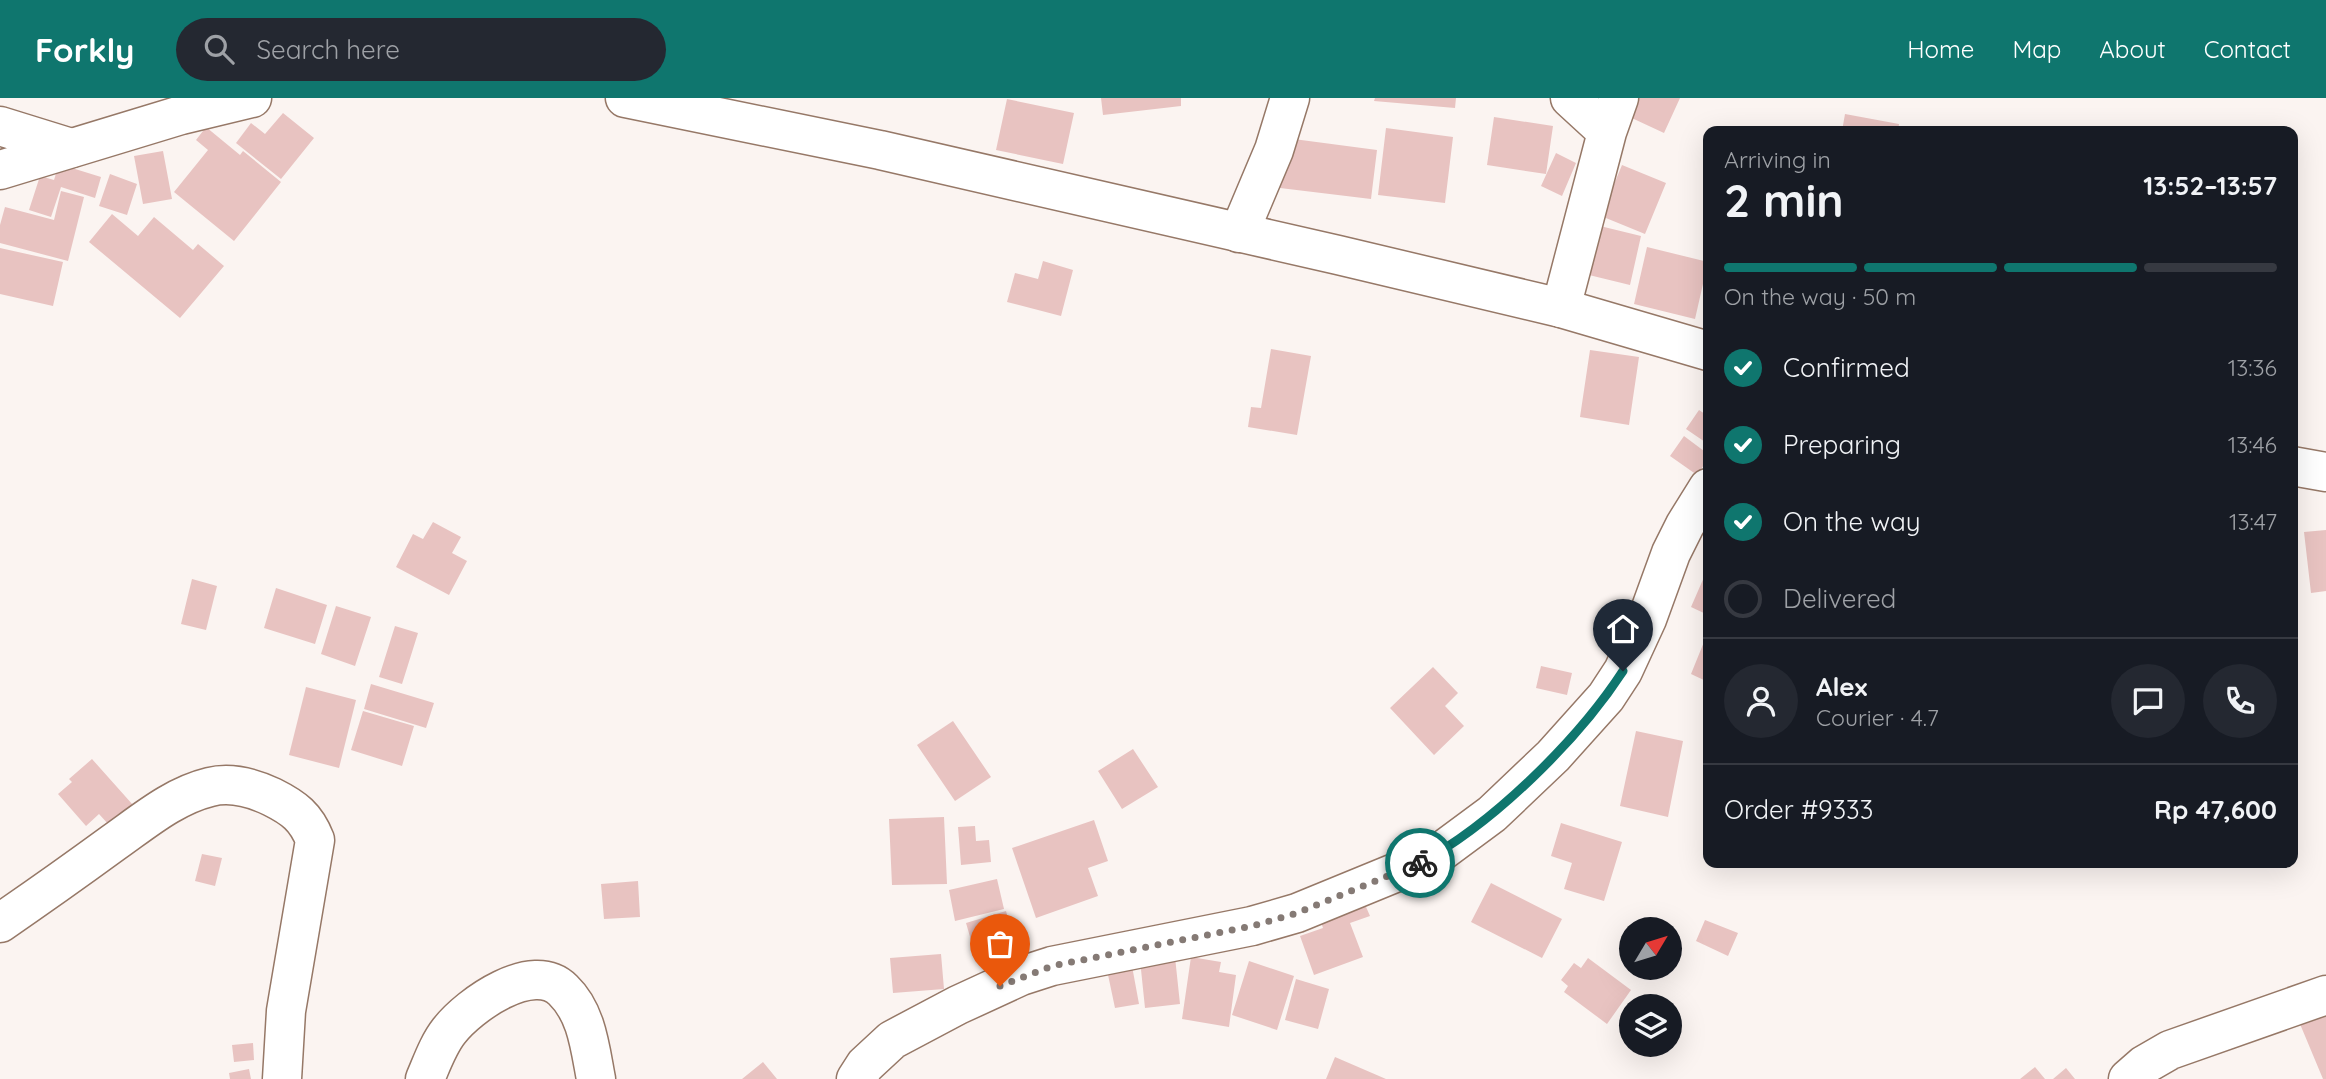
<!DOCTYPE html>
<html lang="en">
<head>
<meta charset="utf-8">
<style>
  body { margin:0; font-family:Quicksand,sans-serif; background:#242831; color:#f1f3f6; height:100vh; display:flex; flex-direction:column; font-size:26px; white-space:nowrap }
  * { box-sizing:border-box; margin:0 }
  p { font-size:23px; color:#9ea1a6 }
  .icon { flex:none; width:38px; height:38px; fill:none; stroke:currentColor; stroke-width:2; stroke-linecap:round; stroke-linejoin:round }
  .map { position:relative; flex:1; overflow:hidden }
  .panel { position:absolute; left:1703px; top:28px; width:595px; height:742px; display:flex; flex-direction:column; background:#171b24; border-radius:14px; box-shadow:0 7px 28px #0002 }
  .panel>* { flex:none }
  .needle { width:46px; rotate:52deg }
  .buttons { position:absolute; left:1619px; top:819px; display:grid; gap:14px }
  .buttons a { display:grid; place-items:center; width:63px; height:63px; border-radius:50%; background:#171b24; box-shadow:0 7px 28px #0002; font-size:35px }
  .pin { position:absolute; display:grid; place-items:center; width:60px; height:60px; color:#fff; margin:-72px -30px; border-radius:50% 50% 50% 0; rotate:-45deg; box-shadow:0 0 7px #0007 }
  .pin .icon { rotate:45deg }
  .courier { position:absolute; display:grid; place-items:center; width:70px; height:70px; margin:-35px; border:5px solid #0f766e; border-radius:50%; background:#fff; color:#222; box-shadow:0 2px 9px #0007 }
  .head em { font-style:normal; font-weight:700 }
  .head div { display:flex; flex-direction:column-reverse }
  .head { display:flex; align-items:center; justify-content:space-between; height:119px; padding:0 21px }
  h1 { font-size:46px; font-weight:700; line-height:52px }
  .bar { display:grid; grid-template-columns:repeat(4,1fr); gap:10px 7px; align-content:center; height:84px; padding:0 21px }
  .bar i { height:9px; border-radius:5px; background:#363941 }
  .bar .current { background:#0f766e }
  .bar p { grid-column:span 4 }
  .line { display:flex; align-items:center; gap:18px; padding:0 21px; border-top:2px solid #363941 }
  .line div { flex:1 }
  .round { display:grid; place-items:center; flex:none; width:74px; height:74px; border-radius:37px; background:#242831 }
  ol { padding:0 21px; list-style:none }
  li { display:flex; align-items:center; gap:21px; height:77px }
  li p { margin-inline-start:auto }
  li .icon { padding:7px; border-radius:50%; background:#0f766e; color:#fff; stroke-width:4 }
  li:last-child { color:#9ea1a6 }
  li i { width:38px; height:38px; border:4px solid #363941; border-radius:50% }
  header { display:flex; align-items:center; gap:42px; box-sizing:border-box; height:98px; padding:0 35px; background:#0f766e; color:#fff }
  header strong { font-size:33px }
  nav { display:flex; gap:38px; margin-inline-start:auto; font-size:24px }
  .search { width:490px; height:63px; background:#242831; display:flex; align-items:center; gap:18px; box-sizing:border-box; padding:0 24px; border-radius:38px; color:#9ea1a6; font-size:26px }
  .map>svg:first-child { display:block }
</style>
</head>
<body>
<header>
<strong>Forkly</strong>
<div class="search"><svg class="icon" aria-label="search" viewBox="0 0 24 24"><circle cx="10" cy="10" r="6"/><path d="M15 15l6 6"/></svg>Search here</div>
<nav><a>Home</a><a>Map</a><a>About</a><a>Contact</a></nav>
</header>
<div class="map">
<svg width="2326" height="981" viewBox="0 0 2326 981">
  <rect width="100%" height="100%" fill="#fbf4f1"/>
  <path fill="#e8c3c1" d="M1101,0H1181V8L1103,17Z
    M1375,0H1456L1455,10L1374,3Z
    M1628,0H1680L1664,35L1621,15Z
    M1007,1L1074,15L1063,66L996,52Z
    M283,15L314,40L281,81L236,45L251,25L265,36Z
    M1845,16L1899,26L1898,33H1842Z
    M1494,19L1553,28L1546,76L1487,67Z
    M206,29L240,57L243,53L281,84L234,143L174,94L208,52L196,42Z
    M1386,30L1453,39L1445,105L1378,97Z
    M1286,40L1377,52L1371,101L1280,90Z
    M163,53L172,101L143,106L134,58Z
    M1556,55L1576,65L1562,98L1541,88Z
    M59,66L101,79L95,100L61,89L51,119L29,112L40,78L54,82Z
    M1622,67L1666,85L1645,136L1601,118Z
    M110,76L137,86L127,117L99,108Z
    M61,93L84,99L68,163L0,145V127L5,109L54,122Z
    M112,116L138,138L154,119L193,152L198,146L224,168L180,220L89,144Z
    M1600,128L1641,138L1630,187L1589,177Z
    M1647,149L1708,164L1695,221L1634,206Z
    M0,150L63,164L53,208L0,196Z
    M1043,163L1073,172L1061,218L1007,204L1015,175L1038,181Z
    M1271,251L1311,258L1297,337L1248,329L1251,309L1261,310Z
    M1590,252L1639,259L1629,327L1580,319Z
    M1699,312L1708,318V346L1686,331Z
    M1684,338L1708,356V361L1697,377L1670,358Z
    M433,424L461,439L452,455L467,463L449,497L396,469L413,436L423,441Z
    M2326,432V493L2311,495L2304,434Z
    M1708,470V517L1691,509Z
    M192,481L217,488L206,532L181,526Z
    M276,490L327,507L315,546L264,530Z
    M336,508L371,519L355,568L321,556Z
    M395,528L418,535L402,586L379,579Z
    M1708,534V584L1691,576Z
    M1541,568L1572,575L1567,597L1536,590Z
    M1433,569L1458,595L1445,608L1464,628L1434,657L1390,610Z
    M371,586L434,605L426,630L364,611Z
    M306,589L356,602L339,670L289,657Z
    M363,613L414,628L402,668L351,652Z
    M953,623L991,679L955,703L917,647Z
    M1636,633L1683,643L1668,719L1620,708Z
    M1133,651L1158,689L1122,711L1098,673Z
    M92,661L133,707L109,727L99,716L86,728L58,696L72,684L69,681Z
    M944,719L947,786L892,787L889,721Z
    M1094,722L1108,763L1088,770L1098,798L1036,820L1012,750Z
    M1561,725L1622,744L1604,803L1564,791L1572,765L1551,758Z
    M975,728L976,743L989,742L991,764L961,767L958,729Z
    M202,756L222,760L215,788L195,783Z
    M997,781L1004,811L955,823L949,792Z
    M638,783L640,819L604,821L601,786Z
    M1491,785L1562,821L1542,860L1471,824Z
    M1363,802L1370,818L1350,825L1363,859L1314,877L1300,838L1323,830L1319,818Z
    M1006,813L1018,855L978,866L966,825Z
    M1705,822L1738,835L1728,858L1696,843Z
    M941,856L944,891L893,895L890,860Z
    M1175,859L1180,906L1145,910L1140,862Z
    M1191,859L1221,864L1219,874L1236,877L1229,929L1182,921Z
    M1588,860L1631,892L1607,926L1564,894L1568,888L1561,882L1574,865L1581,870Z
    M1249,863L1294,878L1277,932L1232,917Z
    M1132,868L1139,906L1115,910L1107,872Z
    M1296,881L1329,891L1318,931L1285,922Z
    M2326,915V981H2323L2300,926Z
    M253,945L254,962L234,964L232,947Z
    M1335,959L1386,981H1326Z
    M763,964L777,981H742Z
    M2035,969L2045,981H2020Z
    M2066,970L2075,981H2053Z
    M249,971L251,981H230L229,975Z"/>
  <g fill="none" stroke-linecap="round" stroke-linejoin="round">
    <defs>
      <path id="minor" d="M1570,0L1607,34
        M0,28L71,50
        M1239,135L1274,52L1290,0
        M1561,210L1607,34L1619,0
        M0,825C38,799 76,772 113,745C143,724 173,698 210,689C230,684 253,690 272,699C294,710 306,719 315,742L286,913L282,981
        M425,981C432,965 438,947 449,933C469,907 533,862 563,892C587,915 590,950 596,981
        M856,981L865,967L892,942L958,907L1021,878L1052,868L1252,828L1297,815L1419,765L1442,753L1492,716L1553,658L1606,599L1623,573L1647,521L1671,455L1685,427L1708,390
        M2128,981L2144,967L2170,952L2326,897"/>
      <path id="highway" d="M625,0L880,52L1338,157L1561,210L1708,253
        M0,72L181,17L252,0
        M2292,368L2326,374"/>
    </defs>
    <use href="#minor" stroke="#967867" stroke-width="41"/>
    <use href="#highway" stroke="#967867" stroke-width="41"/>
    <use href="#minor" stroke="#fff" stroke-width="38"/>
    <use href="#highway" stroke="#fff" stroke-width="38"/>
  </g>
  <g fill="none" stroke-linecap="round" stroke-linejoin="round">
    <path stroke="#857a75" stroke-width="7" stroke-dasharray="0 12.6" d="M1000,888L1052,868L1252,828L1297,815L1420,765"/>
    <path stroke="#0f766e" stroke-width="9" d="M1420,765C1493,726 1578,642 1623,573"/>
  </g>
</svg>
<div class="buttons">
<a><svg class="needle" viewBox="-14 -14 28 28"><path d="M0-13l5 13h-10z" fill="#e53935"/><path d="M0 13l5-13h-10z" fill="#9ea1a6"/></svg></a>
<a><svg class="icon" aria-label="layers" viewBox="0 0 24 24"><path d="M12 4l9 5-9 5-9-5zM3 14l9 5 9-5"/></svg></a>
</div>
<div class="pin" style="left:1000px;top:888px;background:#ea580c"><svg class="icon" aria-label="bag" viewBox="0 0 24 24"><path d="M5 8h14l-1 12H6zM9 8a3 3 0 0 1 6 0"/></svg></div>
<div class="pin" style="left:1623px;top:573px;background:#1f2937"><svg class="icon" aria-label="home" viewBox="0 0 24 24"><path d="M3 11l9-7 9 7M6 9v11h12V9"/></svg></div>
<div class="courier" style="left:1420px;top:765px"><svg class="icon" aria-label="bike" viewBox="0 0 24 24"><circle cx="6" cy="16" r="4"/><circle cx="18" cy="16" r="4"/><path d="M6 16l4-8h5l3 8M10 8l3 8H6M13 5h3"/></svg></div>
<section class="panel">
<div class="head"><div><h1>2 min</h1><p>Arriving in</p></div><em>13:52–13:57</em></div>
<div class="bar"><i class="current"></i><i class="current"></i><i class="current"></i><i></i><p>On the way · 50 m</p></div>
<ol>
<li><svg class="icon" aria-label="check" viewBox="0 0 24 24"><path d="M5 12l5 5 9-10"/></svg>Confirmed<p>13:36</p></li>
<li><svg class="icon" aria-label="check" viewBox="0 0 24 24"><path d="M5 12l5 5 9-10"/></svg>Preparing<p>13:46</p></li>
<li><svg class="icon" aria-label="check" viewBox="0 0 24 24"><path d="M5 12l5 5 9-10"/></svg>On the way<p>13:47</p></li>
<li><i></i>Delivered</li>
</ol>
<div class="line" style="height:126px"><a class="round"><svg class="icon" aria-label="person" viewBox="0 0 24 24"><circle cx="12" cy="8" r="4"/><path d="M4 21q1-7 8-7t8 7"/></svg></a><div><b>Alex</b><p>Courier · 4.7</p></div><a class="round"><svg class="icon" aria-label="chat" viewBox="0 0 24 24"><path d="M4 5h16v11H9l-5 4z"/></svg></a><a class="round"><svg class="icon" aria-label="phone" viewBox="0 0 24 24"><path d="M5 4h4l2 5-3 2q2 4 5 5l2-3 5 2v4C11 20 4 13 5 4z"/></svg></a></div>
<div class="line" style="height:91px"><div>Order #9333</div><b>Rp 47,600</b></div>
</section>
</div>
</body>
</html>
